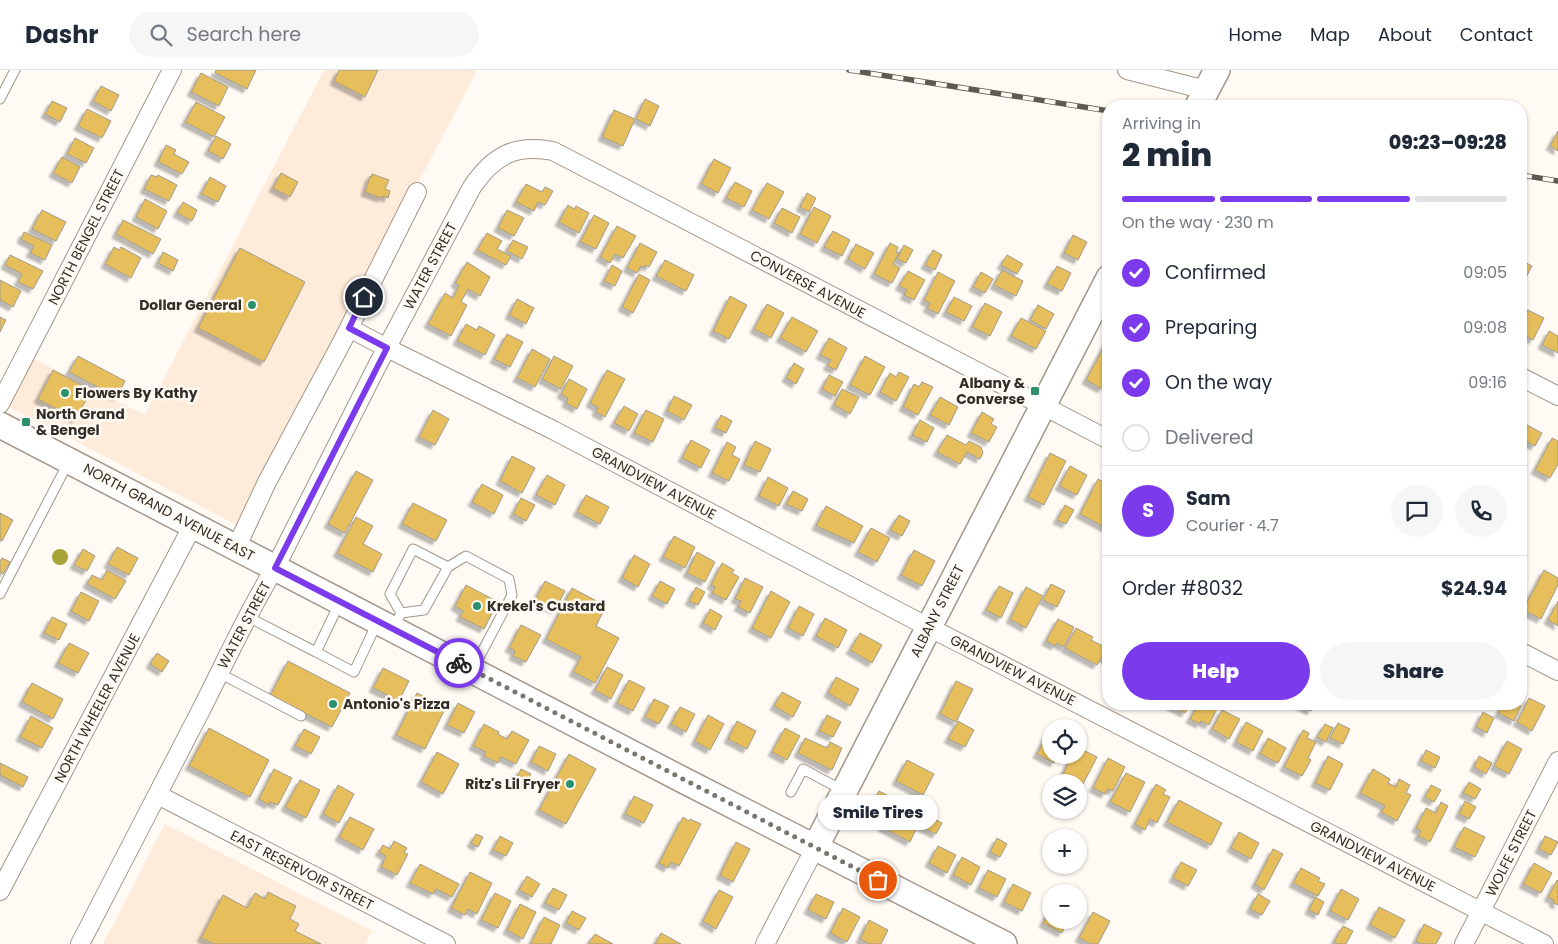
<!DOCTYPE html>
<html lang="en">
<head>
<meta charset="utf-8">
<style>
  body { margin:0; font-family:Poppins,sans-serif; background:#f6f6f7; color:#1f2937; height:100vh; display:flex; flex-direction:column; font-size:19px; white-space:nowrap }
  * { box-sizing:border-box; margin:0 }
  p { font-size:16px; color:#747a83 }
  .icon { flex:none; width:28px; height:28px; fill:none; stroke:currentColor; stroke-width:2; stroke-linecap:round; stroke-linejoin:round }
  .map { position:relative; flex:1; overflow:hidden }
  .panel { position:absolute; left:1102px; top:30px; width:425px; height:610px; display:flex; flex-direction:column; background:#fff; border-radius:20px; box-shadow:0 1px 4px #0004 }
  .panel>* { flex:none }
  .tools { position:absolute; left:1042px; top:649px; display:grid; gap:10px }
  .tools a { display:grid; place-items:center; width:45px; height:45px; border-radius:50%; background:#fff; box-shadow:0 1px 4px #0004; font-size:25px }
  .pin { position:absolute; display:grid; place-items:center; width:42px; height:42px; color:#fff; margin:-21px; border:2px solid #fff; border-radius:50%; box-shadow:0 1px 5px #0007 }
  .courier { position:absolute; display:grid; place-items:center; width:50px; height:50px; margin:-25px; border:4px solid #7c3aed; border-radius:50%; background:#fff; color:#222; box-shadow:0 1px 6px #0007 }
  .bubble { position:absolute; height:35px; border-radius:18px; background:#fff; box-shadow:0 1px 4px #0004; font-size:16px; font-weight:800; line-height:35px; text-align:center }
  .headline em { font-style:normal; font-weight:800 }
  .headline div { display:flex; flex-direction:column-reverse }
  .headline { display:flex; align-items:center; justify-content:space-between; height:85px; padding:0 20px }
  h1 { font-size:32px; font-weight:800; line-height:38px }
  .bar { display:grid; grid-template-columns:repeat(4,1fr); gap:8px 5px; align-content:center; height:60px; padding:0 20px }
  .bar i { height:6px; border-radius:4px; background:#e0e1e3 }
  .bar .selected { background:#7c3aed }
  .bar p { grid-column:span 4 }
  .line { display:flex; align-items:center; gap:12px; padding:0 20px; border-top:1px solid #e0e1e3 }
  .line div { flex:1 }
  .round { display:grid; place-items:center; flex:none; width:52px; height:52px; border-radius:26px; background:#f6f6f7 }
  ol { padding:0 20px; list-style:none }
  li { display:flex; align-items:center; gap:15px; height:55px }
  li p { margin-inline-start:auto }
  li .icon { padding:5px; border-radius:50%; background:#7c3aed; color:#fff; stroke-width:4 }
  li:last-child { color:#747a83 }
  li i { width:28px; height:28px; border:2px solid #e0e1e3; border-radius:50% }
  .action { display:flex; gap:10px; margin-top:auto; padding:10px 20px }
  .action a { flex:1; height:58px; border-radius:30px; background:#7c3aed; color:#fff; font-size:20px; font-weight:800; line-height:58px; text-align:center }
  .action a+a { background:#f6f6f7; color:#1f2937 }
  header { display:flex; align-items:center; gap:30px; box-sizing:border-box; height:70px; padding:0 25px; background:#fff; border-bottom:1px solid #e0e1e3 }
  header strong { font-size:24px }
  nav { display:flex; gap:28px; margin-inline-start:auto; font-size:18px }
  .search { width:350px; height:45px; background:#f6f6f7; display:flex; align-items:center; gap:12px; box-sizing:border-box; padding:0 18px; border-radius:28px; color:#747a83; font-size:19px }
  .map>svg:first-child { display:block }
</style>
</head>
<body>
<header>
<strong>Dashr</strong>
<div class="search"><svg class="icon" aria-label="search" viewBox="0 0 24 24"><circle cx="10" cy="10" r="6"/><path d="M15 15l6 6"/></svg>Search here</div>
<nav><a>Home</a><a>Map</a><a>About</a><a>Contact</a></nav>
</header>
<div class="map">
<svg width="1558" height="874" viewBox="0 0 1558 874">
  <defs>
    <filter id="shadow"><feDropShadow dx="-4" dy="4" stdDeviation="1" flood-color="#0004"/></filter>
  </defs>
  <rect width="100%" height="100%" fill="#fffaf4"/>
  <path fill="#feebd9" d="M324,0H477L239,456L9,337L34,289L145,345Z
    M165,754L372,861L365,874H103Z"/>
  <path fill="#a8a338" d="M52 487a8 8 0 1 1 16 0a8 8 0 1 1-16 0Z"/>
  <path fill="#e7be5b" stroke="#a19b8c" filter="url(#shadow)" d="M216,0H256L247,19L215,3Z
    M339,0H378L365,27L334,11Z
    M201,3L228,17L219,36L191,22Z
    M101,16L119,25L111,41L93,31Z
    M645,29L659,36L650,56L636,49Z
    M52,31L67,38L60,52L45,44Z
    M196,32L225,47L214,67L185,52Z
    M87,39L111,51L102,68L78,56Z
    M614,40L635,49L623,76L602,67Z
    M1558,61V81L1550,76Z
    M216,66L231,74L223,89L208,81Z
    M75,68L94,78L86,93L67,84Z
    M166,75L176,80L174,84L189,92L182,104L158,92Z
    M62,87L80,97L72,113L53,103Z
    M714,89L731,98L718,123L701,114Z
    M281,103L298,112L290,127L273,118Z
    M372,104L389,110L385,119L390,121L388,128L382,126L381,128L365,122L370,106L371,107Z
    M151,105L157,107L158,105L177,115L169,131L144,119Z
    M210,107L226,116L218,132L201,124Z
    M735,112L752,121L744,137L726,128Z
    M767,113L784,122L769,149L752,140Z
    M526,114L542,122L545,117L553,121L545,135L538,132L534,141L516,132Z
    M807,123L816,128L809,142L800,137Z
    M145,129L167,141L158,159L136,147Z
    M183,132L197,140L192,151L177,143Z
    M568,135L574,139L576,136L589,143L579,163L559,152Z
    M814,137L831,146L817,173L800,164Z
    M782,138L800,147L792,163L774,153Z
    M42,140L66,152L56,171L32,159Z
    M507,140L524,148L514,166L498,158Z
    M594,145L609,153L596,179L580,172Z
    M123,150L161,169L153,184L116,164Z
    M617,156L636,166L623,188L615,184L610,193L600,187Z
    M833,161L850,170L842,186L824,177Z
    M24,162L52,175L45,190L30,183L34,176L21,169Z
    M487,163L502,171L497,179L511,186L506,195L477,180Z
    M1073,165L1087,172L1078,190L1064,183Z
    M513,170L528,177L522,189L507,181Z
    M640,173L657,182L649,197L645,195L644,198L641,196L637,203L627,198Z
    M890,173L898,177L896,182L899,183L893,194L900,198L892,213L874,204Z
    M856,174L874,183L865,199L848,189Z
    M904,175L913,180L906,193L897,189Z
    M114,177L119,180L121,177L141,188L131,208L105,194Z
    M240,178L305,212L264,292L198,258Z
    M933,180L942,185L935,200L925,195Z
    M163,182L178,190L173,201L158,193Z
    M10,185L43,201L33,219L18,212L22,204L5,195Z
    M1007,185L1023,194L1017,204L1001,195Z
    M665,190L694,205L686,221L656,206Z
    M1521,190L1532,196L1523,213L1521,212Z
    M467,192L490,207L480,226L468,219L461,232L467,235L451,266L428,254L445,223L453,228L459,215L455,213Z
    M612,195L622,201L615,216L604,211Z
    M1057,196L1071,203L1062,221L1047,214Z
    M1002,200L1023,211L1016,226L994,215Z
    M908,201L925,210L914,230L904,225L907,220L899,216Z
    M938,202L955,211L938,244L927,238L930,233L924,230Z
    M981,202L993,209L985,223L973,217Z
    M639,204L650,210L633,243L622,237Z
    M0,210L21,221L13,237L0,230Z
    M730,226L747,235L729,269L713,261Z
    M954,227L972,236L964,251L946,242Z
    M517,229L534,238L526,254L509,245Z
    M985,233L1002,242L990,266L972,257Z
    M767,234L784,243L771,268L754,259Z
    M1038,235L1054,244L1046,259L1030,250Z
    M1528,240L1544,248L1533,270L1521,264V254Z
    M0,247L6,250L0,262Z
    M792,247L818,261L806,282L780,268Z
    M1021,248L1046,261L1036,279L1011,266Z
    M466,254L477,260L479,256L495,265L485,285L457,271Z
    M1549,261L1558,266V283L1542,275Z
    M507,264L523,272L510,297L494,289Z
    M1109,267V306L1102,319L1086,310Z
    M829,268L847,278L836,300L827,296L831,290L820,285Z
    M532,279L550,289L535,317L517,308Z
    M78,286L125,311L117,327L69,302Z
    M554,286L573,296L561,319L542,309Z
    M865,286L885,297L870,325L850,315Z
    M794,293L804,299L796,314L786,308Z
    M53,300L91,320L76,349L38,329Z
    M607,300L625,309L605,347L596,342L598,337L590,333Z
    M899,302L909,307L896,331L880,322L890,303L896,307Z
    M829,305L843,312L835,326L822,319Z
    M569,309L587,319L577,339L566,333L568,328L561,324Z
    M922,312L933,317L918,345L903,337L914,314L919,317Z
    M842,319L859,327L850,344L834,335Z
    M674,326L692,335L684,350L667,341Z
    M940,327L958,337L949,355L930,345Z
    M624,336L638,344L629,361L614,353Z
    M433,340L449,349L435,375L419,367Z
    M646,340L664,349L653,372L634,363Z
    M982,342L994,349L991,354L997,357L989,372L971,363Z
    M721,345L732,351L726,363L715,358Z
    M920,350L934,358L927,372L912,365Z
    M1527,355L1542,363L1535,376L1521,369V365Z
    M947,365L966,375L969,371L981,377L983,383L980,389L967,382L960,394L937,382Z
    M1552,368L1558,371V394L1550,408L1535,400Z
    M691,370L710,380L701,398L682,388Z
    M755,371L771,379L760,402L744,395Z
    M727,372L736,377L732,385L740,389L729,411L712,403Z
    M1050,383L1066,391L1044,435L1028,427Z
    M512,386L535,398L522,423L500,411Z
    M1070,396L1087,405L1077,425L1059,416Z
    M356,401L373,410L345,463L328,454Z
    M547,405L565,415L555,435L536,425Z
    M768,407L788,418L779,436L759,426Z
    M1098,409L1109,415V454L1106,458L1080,444Z
    M482,414L503,425L494,444L472,432Z
    M793,421L808,429L802,441L786,434Z
    M586,425L609,437L600,454L577,442Z
    M521,428L535,435L526,451L513,444Z
    M413,433L447,450L436,471L402,454Z
    M1065,435L1074,440L1066,454L1057,450Z
    M826,436L863,456L854,473L816,456Z
    M0,443L13,450L2,471L0,470Z
    M899,445L910,451L902,466L890,460Z
    M356,447L373,456L363,474L382,484L373,502L337,483Z
    M871,458L890,468L877,492L858,482Z
    M674,466L695,477L685,498L663,487Z
    M117,477L138,488L129,505L108,494Z
    M83,479L95,486L87,501L74,495Z
    M914,480L935,491L922,516L901,505Z
    M697,482L715,492L705,512L687,503Z
    M634,485L650,494L638,517L622,508Z
    M2,488L10,492L3,504L0,502V491Z
    M722,493L734,500L732,503L739,507L726,530L712,523L715,517L711,515Z
    M107,500L126,511L115,529L87,514L92,505L102,510Z
    M1544,500L1558,508V515L1541,549L1523,540Z
    M745,508L763,517L750,543L738,537L741,531L735,529Z
    M545,511L565,521L555,540L535,530Z
    M660,511L675,519L667,534L652,526Z
    M1051,514L1065,521L1057,537L1043,530Z
    M466,515L498,532L484,559L460,547L463,541L455,536Z
    M999,516L1013,523L1001,548L986,540Z
    M696,517L705,522L698,535L689,531Z
    M1026,517L1043,526L1026,558L1010,549Z
    M572,518L606,536L596,556L619,568L595,613L573,602L581,587L546,569Z
    M771,521L790,532L771,568L752,558Z
    M81,522L99,531L89,551L71,541Z
    M1558,531V556L1548,550Z
    M799,536L814,544L803,566L788,558Z
    M710,539L722,546L715,560L703,553Z
    M52,547L67,554L59,570L44,563Z
    M825,548L847,560L838,578L816,566Z
    M1058,549L1074,557L1064,577L1057,573L1055,576L1046,571Z
    M521,555L541,565L526,592L513,586L515,581L509,578Z
    M1076,558L1093,567L1091,570L1109,579V585L1107,590L1102,587L1097,595L1065,578Z
    M860,563L882,575L872,593L850,580Z
    M69,573L89,583L78,603L58,593Z
    M157,583L169,591L162,602L150,594Z
    M288,591L350,623L332,657L270,626Z
    M607,597L623,605L611,629L595,620Z
    M383,598L409,611L399,631L373,618Z
    M836,607L859,619L850,636L828,623Z
    M629,610L645,618L633,641L617,633Z
    M956,611L973,619L956,652L940,644Z
    M32,613L63,629L53,649L22,632Z
    M782,622L801,632L793,647L774,636Z
    M417,623L446,637L425,679L396,665Z
    M1529,628L1545,636L1532,661L1517,652Z
    M654,629L669,636L659,654L645,647Z
    M458,633L475,642L464,663L447,655Z
    M1167,634H1190L1185,643Z
    M1198,634H1207L1217,639L1209,655L1201,651L1200,654L1190,649Z
    M1297,634H1314L1311,641Z
    M1503,634H1517L1521,636L1514,651L1498,643Z
    M680,637L695,644L686,662L671,654Z
    M1222,640L1240,649L1229,669L1212,659Z
    M1483,642L1494,648L1487,663L1476,657Z
    M708,645L724,654L710,680L695,671Z
    M827,645L841,652L833,667L819,661Z
    M31,646L53,658L42,678L20,667Z
    M737,651L756,661L747,679L728,669Z
    M958,651L974,660L965,677L948,669Z
    M1246,652L1263,661L1253,681L1236,672Z
    M1338,653L1350,659L1343,674L1330,668Z
    M484,654L499,662L498,664L507,669L512,661L529,670L516,694L501,687L498,693L484,686L486,682L473,676Z
    M1325,654L1333,658L1326,672L1317,667Z
    M209,658L269,690L250,727L189,696Z
    M785,658L800,666L787,690L772,682Z
    M304,659L320,667L311,684L295,676Z
    M1303,660L1309,663L1307,668L1316,672L1308,688L1311,690L1302,706L1284,697Z
    M1047,664L1051,667V685H1058L1054,693L1037,684Z
    M805,668L827,678L830,672L842,678L832,700L798,683Z
    M1268,668L1286,678L1278,693L1260,684Z
    M1507,671L1522,679L1509,704L1494,696Z
    M539,676L556,684L548,701L531,692Z
    M1079,678L1097,687L1081,718L1079,717V712H1070L1061,708L1072,685H1079Z
    M1426,680L1440,687L1435,698L1421,691Z
    M437,682L459,694L443,724L421,712Z
    M569,684L596,699L566,754L539,740Z
    M1328,686L1343,694L1330,720L1315,713Z
    M1479,686L1492,693L1486,704L1474,697Z
    M1108,688L1125,697L1113,721L1108,719L1105,724L1093,718Z
    M907,690L934,704L923,725L896,711Z
    M0,693L28,707L23,717L0,705Z
    M274,699L292,708L278,735L270,732L269,735L259,729Z
    M521,699L531,704L524,716L515,711Z
    M1373,699L1390,709L1388,713L1396,717L1399,709L1410,715L1406,723L1411,725L1397,751L1381,742L1385,736L1360,723Z
    M1126,703L1145,712L1130,742L1110,732Z
    M300,710L320,720L306,748L285,737Z
    M1469,712L1481,719L1475,729L1463,723Z
    M1156,714L1166,720L1163,724L1170,727L1157,753L1150,749L1145,760L1135,754Z
    M338,715L354,724L339,753L323,744Z
    M1431,715L1441,720L1434,732L1425,727Z
    M879,721L942,753L936,764L918,755L910,772L882,757L885,751L870,743L876,733L873,731Z
    M634,726L653,735L644,753L625,744Z
    M1179,730L1222,753L1211,775L1167,752Z
    M1465,731L1476,737L1469,749L1459,744Z
    M1441,732L1448,736L1430,772L1418,766L1421,761L1416,758L1426,738L1436,743Z
    M350,747L374,759L363,780L339,767Z
    M683,747L689,751L690,749L701,754L679,796L671,792L668,798L659,793Z
    M1464,757L1485,767L1475,787L1454,777Z
    M1239,762L1259,773L1251,789L1231,778Z
    M476,764L483,767L478,777L471,773Z
    M500,766L513,773L506,786L493,780Z
    M1545,766L1558,772L1551,785L1539,779Z
    M997,768L1007,774L1000,787L990,782Z
    M394,771L407,778L404,783L408,784L397,805L381,797L386,786L379,782L383,775L390,779Z
    M736,772L750,779L733,812L720,805Z
    M938,776L956,785L947,803L929,793Z
    M1273,779L1283,784L1264,820L1255,814Z
    M962,787L980,797L971,815L953,805Z
    M1181,792L1197,800L1188,816L1173,808Z
    M1534,793L1552,803L1541,823L1523,814Z
    M420,794L459,814L452,827L436,819L433,824L410,813Z
    M1301,798L1320,808L1318,811L1325,814L1318,826L1293,813Z
    M988,800L1006,809L997,827L979,818Z
    M470,802L492,813L477,844L468,839L465,845L451,838Z
    M527,806L540,814L532,827L519,820Z
    M1557,810L1558,811V835L1553,833L1554,830L1548,827Z
    M1013,814L1031,823L1022,841L1004,832Z
    M553,818L567,825L559,840L545,833Z
    M1341,819L1359,829L1348,850L1330,841Z
    M719,820L733,827L716,859L703,851Z
    M268,822L296,836L290,849L299,854L295,861L321,874H214L201,868L223,825L247,838L255,823L265,829Z
    M495,823L511,831L498,858L481,850Z
    M816,824L834,832L826,849L808,840Z
    M1258,824L1270,831L1262,845L1250,839Z
    M1315,827L1324,832L1318,845L1309,840Z
    M520,834L536,842L523,869L507,860Z
    M1051,837V850H1068L1062,863L1043,853Z
    M1379,837L1405,850L1395,868L1370,855Z
    M843,838L860,847L847,872L830,863Z
    M572,841L586,848L579,860L566,853Z
    M1093,842L1110,851L1098,874H1091L1079,868Z
    M544,847L560,855L551,874H532L531,873Z
    M869,850L888,860L881,874H869L860,869Z
    M1424,854L1442,863L1436,874H1421L1416,871Z
    M1343,856L1353,861L1346,874H1338L1334,872Z
    M661,863L681,874H655Z
    M595,864L613,874H588Z"/>
  <g fill="none" stroke-linecap="round" stroke-linejoin="round">
    <defs>
      <path id="lane" d="M0,29L15,0
        M448,497L466,486L509,509L512,525L473,599
        M0,524L68,393
        M248,547L316,582L339,534
        M393,559L401,543L390,524L413,479L448,497L424,540L401,543
        M316,582L354,602L377,553
        M219,603L301,646
        M791,722L803,699L844,721"/>
      <path id="street" d="M1127,0L1206,20
        M349,258L387,278L553,360L911,548L1544,874
        M1521,307L1558,326
        M0,334L172,0
        M236,478L267,412L342,272L417,122
        M1521,582L1558,601
        M158,725L446,874
        M0,821L193,455
        M80,874C120,796 161,718 201,640C225,593 247,543 275,498L376,298L472,117C494,85 515,74 553,81L1109,370
        M765,874L815,778
        M1464,874L1558,691"/>
      <path id="secondary" d="M1198,36L1217,0
        M0,355L683,710L1004,874
        M815,778L1109,208"/>
    </defs>
    <use href="#lane" stroke="#a3978b" stroke-width="11"/>
    <use href="#street" stroke="#a3978b" stroke-width="20"/>
    <use href="#secondary" stroke="#a3978b" stroke-width="28"/>
    <use href="#lane" stroke="#fff" stroke-width="9"/>
    <use href="#street" stroke="#fff" stroke-width="18"/>
    <use href="#secondary" stroke="#fff" stroke-width="25"/>
    <defs>
      <path id="rail" d="M849,0L1109,41
        M1521,105L1558,111"/>
    </defs>
    <use href="#rail" stroke="#5e5954" stroke-width="5.5"/>
    <use href="#rail" stroke="#fffaf4" stroke-width="4" stroke-dasharray="11" stroke-linecap="butt"/>
  </g>
  <g fill="none" stroke-linecap="round" stroke-linejoin="round">
    <path stroke="#7a756f" stroke-width="5" stroke-dasharray="0 9" d="M459,593L878,810"/>
    <path stroke="#7c3aed" stroke-width="6" d="M364,227L349,258L387,278L275,498L459,593"/>
  </g>
  <g fill="#2b916d" stroke="#fffaf4" stroke-width="2">
    <circle cx="252" cy="235" r="5"/>
    <rect x="1030" y="316" width="10" height="10" rx="2.5"/>
    <circle cx="65" cy="323" r="5"/>
    <rect x="21" y="347" width="10" height="10" rx="2.5"/>
    <circle cx="477" cy="536" r="5"/>
    <circle cx="333" cy="634" r="5"/>
    <circle cx="570" cy="714" r="5"/>
  </g>
  <g text-anchor="middle" dominant-baseline="central" stroke-width="5" stroke-linejoin="round" paint-order="stroke">
    <g font-size="14" fill="#322d28" stroke="#fffaf4">
      <text transform="translate(86 167) rotate(-63)">NORTH BENGEL STREET</text>
      <text transform="translate(430 196) rotate(-62)">WATER STREET</text>
      <text transform="translate(808 214) rotate(28)">CONVERSE AVENUE</text>
      <text transform="translate(654 413) rotate(28)">GRANDVIEW AVENUE</text>
      <text transform="translate(169 442) rotate(28)">NORTH GRAND AVENUE EAST</text>
      <text transform="translate(937 541) rotate(-63)">ALBANY STREET</text>
      <text transform="translate(244 555) rotate(-62)">WATER STREET</text>
      <text transform="translate(1013 600) rotate(27)">GRANDVIEW AVENUE</text>
      <text transform="translate(97 638) rotate(-62)">NORTH WHEELER AVENUE</text>
      <text transform="translate(1511 783) rotate(-63)">WOLFE STREET</text>
      <text transform="translate(1373 786) rotate(27)">GRANDVIEW AVENUE</text>
      <text transform="translate(302 800) rotate(27)">EAST RESERVOIR STREET</text>
    </g>
    <g font-size="14" font-weight="bold" fill="#322d28" stroke="#fffaf4" text-anchor="start">
      <text x="242" y="235" text-anchor="end">Dollar General</text>
      <text x="1025" y="313" text-anchor="end">Albany &amp;<tspan x="1025" dy="16">Converse</tspan></text>
      <text x="75" y="323">Flowers By Kathy</text>
      <text x="36" y="344">North Grand<tspan x="36" dy="16">&amp; Bengel</tspan></text>
      <text x="487" y="536">Krekel's Custard</text>
      <text x="343" y="634">Antonio's Pizza</text>
      <text x="560" y="714" text-anchor="end">Ritz's Lil Fryer</text>
    </g>
  </g>
</svg>
<div class="tools">
<a><svg class="icon" aria-label="locate" viewBox="0 0 24 24"><circle cx="12" cy="12" r="6"/><path d="M12 2v4M12 18v4M2 12h4M18 12h4"/></svg></a>
<a><svg class="icon" aria-label="layers" viewBox="0 0 24 24"><path d="M12 4l9 5-9 5-9-5zM3 14l9 5 9-5"/></svg></a>
<a>+</a>
<a>−</a>
</div>
<div class="pin" style="left:878px;top:810px;background:#ea580c"><svg class="icon" aria-label="bag" viewBox="0 0 24 24"><path d="M5 8h14l-1 12H6zM9 8a3 3 0 0 1 6 0"/></svg></div>
<div class="pin" style="left:364px;top:227px;background:#1f2937"><svg class="icon" aria-label="home" viewBox="0 0 24 24"><path d="M3 11l9-7 9 7M6 9v11h12V9"/></svg></div>
<div class="courier" style="left:459px;top:593px"><svg class="icon" aria-label="bike" viewBox="0 0 24 24"><circle cx="6" cy="16" r="4"/><circle cx="18" cy="16" r="4"/><path d="M6 16l4-8h5l3 8M10 8l3 8H6M13 5h3"/></svg></div>
<div class="bubble" style="left:818px;top:725px;width:120px">Smile Tires</div>
<section class="panel">
<div class="headline"><div><h1>2 min</h1><p>Arriving in</p></div><em>09:23–09:28</em></div>
<div class="bar"><i class="selected"></i><i class="selected"></i><i class="selected"></i><i></i><p>On the way · 230 m</p></div>
<ol>
<li><svg class="icon" aria-label="check" viewBox="0 0 24 24"><path d="M5 12l5 5 9-10"/></svg>Confirmed<p>09:05</p></li>
<li><svg class="icon" aria-label="check" viewBox="0 0 24 24"><path d="M5 12l5 5 9-10"/></svg>Preparing<p>09:08</p></li>
<li><svg class="icon" aria-label="check" viewBox="0 0 24 24"><path d="M5 12l5 5 9-10"/></svg>On the way<p>09:16</p></li>
<li><i></i>Delivered</li>
</ol>
<div class="line" style="height:90px"><b class="round" style="background:#7c3aed;color:#fff">S</b><div><b>Sam</b><p>Courier · 4.7</p></div><a class="round"><svg class="icon" aria-label="chat" viewBox="0 0 24 24"><path d="M4 5h16v11H9l-5 4z"/></svg></a><a class="round"><svg class="icon" aria-label="phone" viewBox="0 0 24 24"><path d="M5 4h4l2 5-3 2q2 4 5 5l2-3 5 2v4C11 20 4 13 5 4z"/></svg></a></div>
<div class="line" style="height:65px"><div>Order #8032</div><b>$24.94</b></div>
<div class="action"><a>Help</a><a>Share</a></div>
</section>
</div>
</body>
</html>
